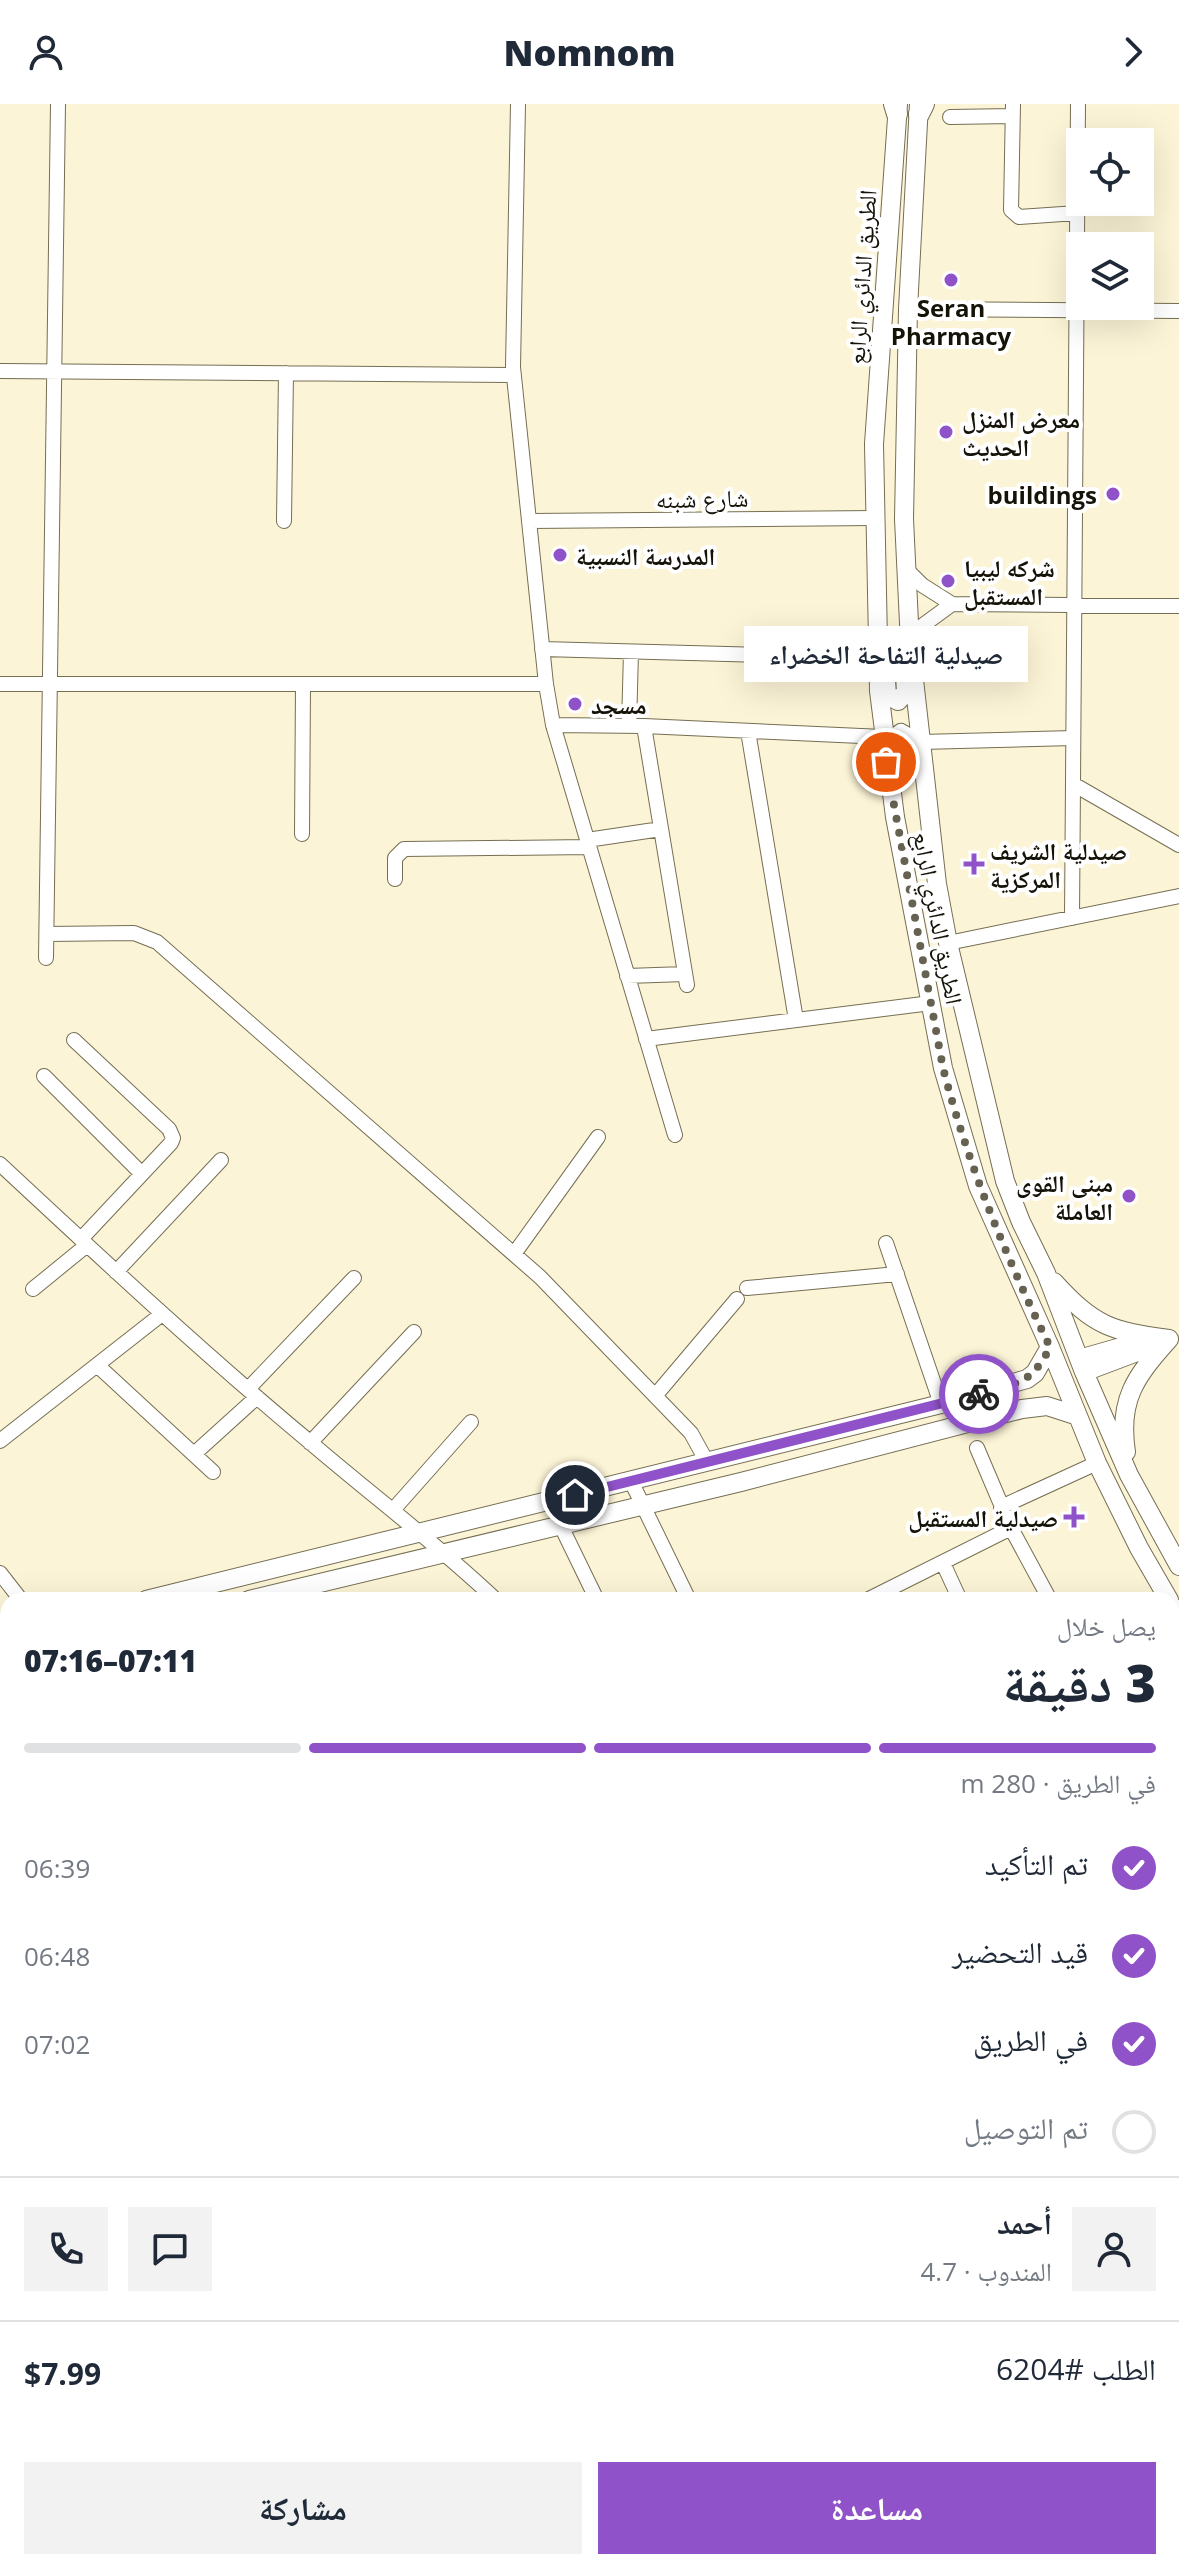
<!DOCTYPE html>
<html lang="ar">
<head>
<meta charset="utf-8">
<style>
  body { margin:0; font-family:"Open Sans","Noto Naskh Arabic",sans-serif; background:#f2f2f3; color:#1f2937; direction:rtl; height:100vh; display:flex; flex-direction:column; font-size:30px; white-space:nowrap }
  * { box-sizing:border-box; margin:0 }
  p { font-size:26px; color:#747a83 }
  .icon { flex:none; width:44px; height:44px; fill:none; stroke:currentColor; stroke-width:2; stroke-linecap:round; stroke-linejoin:round }
  .map { position:relative; flex:1; overflow:hidden; direction:ltr }
  .drawer { position:absolute; left:0px; top:1488px; width:1180px; height:978px; display:flex; flex-direction:column; background:#fff; border-radius:24px 24px 0 0; box-shadow:0 8px 32px #0002; direction:rtl }
  .drawer>* { flex:none }
  .tools { position:absolute; left:1066px; top:24px; display:grid; gap:16px }
  .tools a { display:grid; place-items:center; width:88px; height:88px; border-radius:0px; background:#fff; box-shadow:0 8px 32px #0002; font-size:40px }
  .pin { position:absolute; display:grid; place-items:center; width:68px; height:68px; color:#fff; margin:-34px; border:4px solid #fff; border-radius:50%; box-shadow:0 2px 8px #0007 }
  .courier { position:absolute; display:grid; place-items:center; width:80px; height:80px; margin:-40px; border:6px solid #9052c8; border-radius:50%; background:#fff; color:#222; box-shadow:0 2px 10px #0007 }
  .bubble { position:absolute; height:56px; border-radius:0px; background:#fff; box-shadow:0 8px 32px #0002; font-size:26px; font-weight:800; line-height:56px; text-align:center; direction:rtl }
  .head em { font-style:normal; font-weight:800 }
  .head div { display:flex; flex-direction:column-reverse }
  .head { display:flex; align-items:center; justify-content:space-between; height:136px; padding:0 24px }
  h1 { font-size:52px; font-weight:800; line-height:60px }
  .bar { display:grid; grid-template-columns:repeat(4,1fr); gap:12px 8px; align-content:center; height:96px; padding:0 24px }
  .bar i { height:10px; border-radius:6px; background:#e0e1e3 }
  .bar .active { background:#9052c8 }
  .bar p { grid-column:span 4 }
  .line { display:flex; align-items:center; gap:20px; padding:0 24px; border-top:2px solid #e0e1e3 }
  .line div { flex:1 }
  .round { display:grid; place-items:center; flex:none; width:84px; height:84px; border-radius:0px; background:#f2f2f3 }
  ol { padding:0 24px; list-style:none }
  li { display:flex; align-items:center; gap:24px; height:88px }
  li p { margin-inline-start:auto }
  li .icon { padding:8px; border-radius:50%; background:#9052c8; color:#fff; stroke-width:4 }
  li:last-child { color:#747a83 }
  li i { width:44px; height:44px; border:4px solid #e0e1e3; border-radius:50% }
  .cta { display:flex; gap:16px; margin-top:auto; padding:16px 24px }
  .cta a { flex:1; height:92px; border-radius:0px; background:#9052c8; color:#fff; font-size:32px; font-weight:800; line-height:92px; text-align:center }
  .cta a+a { background:#f2f2f3; color:#1f2937 }
  header { display:flex; justify-content:space-between; align-items:center; height:104px; padding:0 24px; background:#fff; font-size:36px; font-weight:800 }
  .map>svg:first-child { display:block }
</style>
</head>
<body>
<header><svg class="icon" aria-label="forward" viewBox="0 0 24 24"><path d="M9 5l7 7-7 7"/></svg>Nomnom<svg class="icon" aria-label="person" viewBox="0 0 24 24"><circle cx="12" cy="8" r="4"/><path d="M4 21q1-7 8-7t8 7"/></svg></header>
<div class="map">
<svg width="1179" height="2465" viewBox="0 0 1179 2465">
  <rect width="100%" height="100%" fill="#fcf4d6"/>
  <path fill="#ebdb9f" d="M1172,2424L1179,2436V2465H911L907,2458H1172Z"/>
  <g fill="none" stroke-linecap="round" stroke-linejoin="round">
    <defs>
      <path id="minor" d="M518,0L513,263L546,580L553,621L675,1031
        M1013,0L1011,106L1019,113L1077,109
        M950,13L1012,12
        M908,205L1179,207
        M0,267L513,271
        M284,417L286,269
        M529,417L875,414
        M905,464L922,481L952,500L1179,502
        M910,540L922,522L952,500
        M542,545L878,554
        M0,580H546
        M553,621L644,622L883,633
        M629,622L631,548
        M644,622L687,881
        M748,627L796,916
        M921,638L1073,634
        M1073,680L1179,741
        M302,730L303,581
        M587,736L661,725
        M395,775V754L404,745L589,743
        M1072,814L1078,0
        M47,830L134,829L157,838L540,1173L691,1329L707,1358
        M948,839L1179,792
        M46,854L58,0
        M627,872L685,870
        M646,935L931,899
        M74,936L169,1025L173,1034L171,1039L81,1135
        M44,972L142,1070
        M0,1060C102,1155 204,1250 311,1339C373,1392 437,1440 496,1496
        M886,1139L941,1300
        M514,1150L598,1033
        M116,1168L221,1056
        M747,1184L897,1170
        M33,1185L87,1141
        M97,1261L213,1368
        M248,1285L354,1174
        M655,1292L737,1195
        M0,1337L162,1210
        M310,1339L414,1228
        M977,1344L1011,1424L1050,1496
        M194,1350L257,1293
        M631,1377L689,1496
        M1001,1403L1097,1359
        M393,1406L471,1318
        M560,1420L597,1496
        M943,1459L960,1496
        M0,1469L21,1496
        M867,1496L1011,1424
        M1172,1643L1179,1640
        M1172,1721L1179,1734
        M8,1791V1799
        M1172,1901L1179,1914
        M3,1967L8,1977
        M1172,1987L1179,1984
        M1172,2086L1179,2083
        M0,2091L8,2087
        M0,2128L8,2142
        M1172,2180L1179,2176
        M0,2214L8,2209
        M1172,2278L1179,2274
        M1172,2363L1179,2360
        M1172,2422L1179,2435
        M214,2458L233,2465
        M447,2458L451,2465
        M636,2458L640,2465
        M815,2458L818,2465
        M907,2458L911,2465
        M383,2465L396,2458
        M553,2465L566,2458
        M717,2465L731,2458"/>
      <path id="major" d="M898,0L874,340L879,587L895,713L943,964L978,1082L1050,1243L1097,1359L1139,1444L1169,1496
        M919,0L908,205L904,415L910,540L937,780L948,839L1005,1077L1021,1118L1046,1169L1084,1268L1129,1371L1179,1462
        M886,577L887,591L898,597L906,588L905,571
        M894,653L892,636L901,629L910,634L912,651
        M1054,1178C1095,1223 1111,1227 1169,1235
        M1079,1255L1135,1239
        M1084,1268L1161,1239
        M1126,1348C1118,1296 1135,1273 1169,1235
        M146,1496L941,1300L1027,1275L1035,1269L1050,1243
        M249,1496L741,1378L1022,1305L1047,1302L1078,1312
        M1172,1502L1179,1514
        M0,1532L8,1530
        M0,1556L8,1554
        M0,2271L8,2286
        M0,2328L8,2341
        M75,2458L79,2465
        M105,2458L110,2465"/>
      <path id="highway" d="M894,0L897,10
        M919,10L924,0"/>
    </defs>
    <use href="#minor" stroke="#756e53" stroke-width="16"/>
    <use href="#major" stroke="#756e53" stroke-width="20"/>
    <use href="#highway" stroke="#756e53" stroke-width="22"/>
    <use href="#minor" stroke="#fff" stroke-width="14"/>
    <use href="#major" stroke="#fff" stroke-width="18"/>
    <use href="#highway" stroke="#fff" stroke-width="20"/>
  </g>
  <g fill="none" stroke-linecap="round" stroke-linejoin="round">
    <path stroke="#666150" stroke-width="8" stroke-dasharray="0 14.4" d="M886,658L943,964C968,1061 1006,1153 1050,1243C1031,1281 1017,1279 979,1290"/>
    <path stroke="#9052c8" stroke-width="10" d="M575,1391L979,1290"/>
  </g>
  <g fill="#9052c8" stroke="#fff" stroke-width="3">
    <circle cx="951" cy="176" r="8"/>
    <circle cx="946" cy="328" r="8"/>
    <circle cx="1113" cy="390" r="8"/>
    <circle cx="560" cy="451" r="8"/>
    <circle cx="948" cy="477" r="8"/>
    <circle cx="575" cy="600" r="8"/>
    <path d="M970 748h8v8h8v8h-8v8h-8v-8h-8v-8h8z"/>
    <circle cx="1129" cy="1092" r="8"/>
    <path d="M1070 1401h8v8h8v8h-8v8h-8v-8h-8v-8h8z"/>
  </g>
  <g text-anchor="middle" dominant-baseline="central" stroke-width="8" stroke-linejoin="round" paint-order="stroke">
    <g font-size="24" fill="#151208" stroke="#fff">
      <text transform="translate(861 173) rotate(-86)">الطريق الدائري الرابع</text>
      <text transform="translate(702 394) rotate(-1)">شارع شبنه</text>
      <text transform="translate(939 814) rotate(79)">الطريق الدائري الرابع</text>
    </g>
    <g font-size="24" font-weight="bold" fill="#151208" stroke="#fff" text-anchor="start">
      <text x="951" y="203" text-anchor="middle">Seran<tspan x="951" dy="28">Pharmacy</tspan></text>
      <text x="962" y="314">معرض المنزل<tspan x="962" dy="28">الحديث</tspan></text>
      <text x="1097" y="390" text-anchor="end">buildings</text>
      <text x="576" y="451">المدرسة النسبية</text>
      <text x="964" y="463">شركه ليبيا<tspan x="964" dy="28">المستقبل</tspan></text>
      <text x="591" y="600">مسجد</text>
      <text x="990" y="746">صيدلية الشريف<tspan x="990" dy="28">المركزية</tspan></text>
      <text x="1113" y="1078" text-anchor="end">مبنى القوى<tspan x="1113" dy="28">العاملة</tspan></text>
      <text x="1058" y="1413" text-anchor="end">صيدلية المستقبل</text>
    </g>
  </g>
</svg>
<div class="tools">
<a><svg class="icon" aria-label="locate" viewBox="0 0 24 24"><circle cx="12" cy="12" r="6"/><path d="M12 2v4M12 18v4M2 12h4M18 12h4"/></svg></a>
<a><svg class="icon" aria-label="layers" viewBox="0 0 24 24"><path d="M12 4l9 5-9 5-9-5zM3 14l9 5 9-5"/></svg></a>
</div>
<div class="pin" style="left:886px;top:658px;background:#ea580c"><svg class="icon" aria-label="bag" viewBox="0 0 24 24"><path d="M5 8h14l-1 12H6zM9 8a3 3 0 0 1 6 0"/></svg></div>
<div class="pin" style="left:575px;top:1391px;background:#1f2937"><svg class="icon" aria-label="home" viewBox="0 0 24 24"><path d="M3 11l9-7 9 7M6 9v11h12V9"/></svg></div>
<div class="courier" style="left:979px;top:1290px"><svg class="icon" aria-label="bike" viewBox="0 0 24 24"><circle cx="6" cy="16" r="4"/><circle cx="18" cy="16" r="4"/><path d="M6 16l4-8h5l3 8M10 8l3 8H6M13 5h3"/></svg></div>
<div class="bubble" style="left:744px;top:522px;width:284px">صيدلية التفاحة الخضراء</div>
<section class="drawer">
<div class="head"><div><h1>3 دقيقة</h1><p>يصل خلال</p></div><em>07:11–07:16</em></div>
<div class="bar"><i class="active"></i><i class="active"></i><i class="active"></i><i></i><p>في الطريق · 280 m</p></div>
<ol>
<li><svg class="icon" aria-label="check" viewBox="0 0 24 24"><path d="M5 12l5 5 9-10"/></svg>تم التأكيد<p>06:39</p></li>
<li><svg class="icon" aria-label="check" viewBox="0 0 24 24"><path d="M5 12l5 5 9-10"/></svg>قيد التحضير<p>06:48</p></li>
<li><svg class="icon" aria-label="check" viewBox="0 0 24 24"><path d="M5 12l5 5 9-10"/></svg>في الطريق<p>07:02</p></li>
<li><i></i>تم التوصيل</li>
</ol>
<div class="line" style="height:144px"><a class="round"><svg class="icon" aria-label="person" viewBox="0 0 24 24"><circle cx="12" cy="8" r="4"/><path d="M4 21q1-7 8-7t8 7"/></svg></a><div><b>أحمد</b><p>المندوب · 4.7</p></div><a class="round"><svg class="icon" aria-label="chat" viewBox="0 0 24 24"><path d="M4 5h16v11H9l-5 4z"/></svg></a><a class="round"><svg class="icon" aria-label="phone" viewBox="0 0 24 24"><path d="M5 4h4l2 5-3 2q2 4 5 5l2-3 5 2v4C11 20 4 13 5 4z"/></svg></a></div>
<div class="line" style="height:104px"><div>الطلب #6204</div><b>$7.99</b></div>
<div class="cta"><a>مساعدة</a><a>مشاركة</a></div>
</section>
</div>
</body>
</html>
